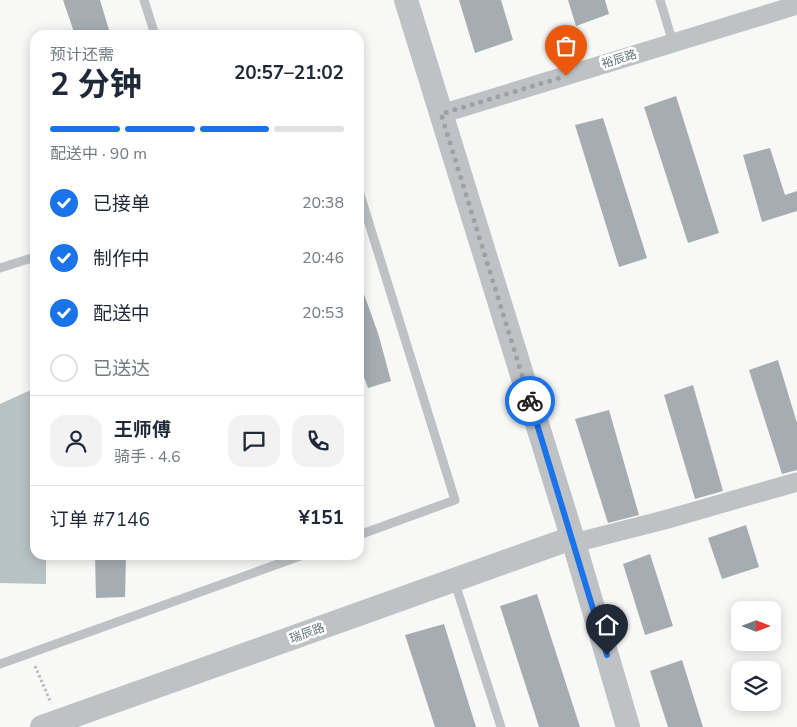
<!DOCTYPE html>
<html lang="zh">
<head>
<meta charset="utf-8">
<style>
  body { margin:0; font-family:"Nunito Sans","Noto Sans SC",sans-serif; background:#f2f2f3; color:#1f2937; height:100vh; display:flex; flex-direction:column; font-size:19px; white-space:nowrap }
  * { box-sizing:border-box; margin:0 }
  p { font-size:16px; color:#747a83 }
  .icon { flex:none; width:28px; height:28px; fill:none; stroke:currentColor; stroke-width:2; stroke-linecap:round; stroke-linejoin:round }
  .map { position:relative; flex:1; overflow:hidden }
  .side { position:absolute; left:30px; top:30px; width:334px; height:530px; display:flex; flex-direction:column; background:#fff; border-radius:15px; box-shadow:0 2px 12px #0003 }
  .side>* { flex:none }
  .needle { width:32px; rotate:90deg }
  .tools { position:absolute; left:731px; top:601px; display:grid; gap:10px }
  .tools a { display:grid; place-items:center; width:50px; height:50px; border-radius:10px; background:#fff; box-shadow:0 2px 12px #0003; font-size:25px }
  .pin { position:absolute; display:grid; place-items:center; width:42px; height:42px; color:#fff; margin:-51px -21px; border-radius:50% 50% 50% 0; rotate:-45deg; box-shadow:0 0 5px #0007 }
  .pin .icon { rotate:45deg }
  .courier { position:absolute; display:grid; place-items:center; width:50px; height:50px; margin:-25px; border:4px solid #1a73e8; border-radius:50%; background:#fff; color:#222; box-shadow:0 1px 6px #0007 }
  .head em { font-style:normal; font-weight:700 }
  .head div { display:flex; flex-direction:column-reverse }
  .head { display:flex; align-items:center; justify-content:space-between; height:85px; padding:0 20px }
  h1 { font-size:32px; font-weight:700; line-height:38px }
  .bar { display:grid; grid-template-columns:repeat(4,1fr); gap:8px 5px; align-content:center; height:60px; padding:0 20px }
  .bar i { height:6px; border-radius:4px; background:#e0e1e3 }
  .bar .current { background:#1a73e8 }
  .bar p { grid-column:span 4 }
  .line { display:flex; align-items:center; gap:12px; padding:0 20px; border-top:1px solid #e0e1e3 }
  .line div { flex:1 }
  .round { display:grid; place-items:center; flex:none; width:52px; height:52px; border-radius:15px; background:#f2f2f3 }
  ol { padding:0 20px; list-style:none }
  li { display:flex; align-items:center; gap:15px; height:55px }
  li p { margin-inline-start:auto }
  li .icon { padding:5px; border-radius:50%; background:#1a73e8; color:#fff; stroke-width:4 }
  li:last-child { color:#747a83 }
  li i { width:28px; height:28px; border:2px solid #e0e1e3; border-radius:50% }
  .map>svg:first-child { display:block }
</style>
</head>
<body>
<div class="map">
<svg width="797" height="727" viewBox="0 0 797 727">
  <rect width="100%" height="100%" fill="#f8f8f6"/>
  <path fill="#b7c2c5" d="M33,389H35V555H46V584L0,583V404Z"/>
  <path fill="#a6adb2" d="M63,0H100L109,30L95,35H75Z
    M459,0H501L513,40L475,53Z
    M568,0H605L609,14L576,26Z
    M676,96L719,233L688,243L644,107Z
    M603,118L647,258L619,267L575,125Z
    M770,148L785,195L797,191V211L762,222L743,155Z
    M359,286H361L378,333L391,381L368,388L362,372L359,373Z
    M778,360L797,423V470L782,474L749,370Z
    M693,385L723,491L695,499L664,395Z
    M609,410L639,515L608,523L575,419Z
    M746,525L759,567L722,579L708,538Z
    M650,554L673,626L645,635L623,564Z
    M95,555H126L125,597L96,598Z
    M537,594L580,727H539L500,606Z
    M444,624L476,727H435L405,635Z
    M682,660L703,727H668L650,671Z"/>
  <g fill="none" stroke-linecap="round" stroke-linejoin="round">
    <path stroke="#b8bcbe" stroke-width="3" stroke-dasharray="2.5 2.5" stroke-linecap="butt" d="M35,666L51,703"/>
    <path stroke="#bec2c5" stroke-width="9" d="M144,0L155,35
      M660,0L673,43
      M359,191L455,500L359,535
      M0,268L35,257
      M454,580L501,727
      M0,664L303,555"/>
    <path stroke="#bec2c5" stroke-width="19" d="M441,114L797,5
      M574,543L664,520L797,482"/>
    <path stroke="#bec2c5" stroke-width="24" d="M406,0L574,543L628,727
      M42,727L572,538"/>
  </g>
  <g fill="none" stroke-linecap="round" stroke-linejoin="round">
    <path stroke="#99a3a7" stroke-width="5" stroke-dasharray="0 9" d="M530,401L441,114L566,76"/>
    <path stroke="#1a73e8" stroke-width="6" d="M530,401L607,655"/>
  </g>
  <g text-anchor="middle" dominant-baseline="central" stroke-width="5" stroke-linejoin="round" paint-order="stroke">
    <g font-size="12" fill="#66757d" stroke="#fff">
      <text transform="translate(619 59) rotate(-17)">裕辰路</text>
      <text transform="translate(307 633) rotate(-20)">瑞辰路</text>
    </g>
  </g>
</svg>
<div class="tools">
<a><svg class="needle" viewBox="-14 -14 28 28"><path d="M0-13l5 13h-10z" fill="#e53935"/><path d="M0 13l5-13h-10z" fill="#747a83"/></svg></a>
<a><svg class="icon" aria-label="layers" viewBox="0 0 24 24"><path d="M12 4l9 5-9 5-9-5zM3 14l9 5 9-5"/></svg></a>
</div>
<div class="pin" style="left:566px;top:76px;background:#ea580c"><svg class="icon" aria-label="bag" viewBox="0 0 24 24"><path d="M5 8h14l-1 12H6zM9 8a3 3 0 0 1 6 0"/></svg></div>
<div class="pin" style="left:607px;top:655px;background:#1f2937"><svg class="icon" aria-label="home" viewBox="0 0 24 24"><path d="M3 11l9-7 9 7M6 9v11h12V9"/></svg></div>
<div class="courier" style="left:530px;top:401px"><svg class="icon" aria-label="bike" viewBox="0 0 24 24"><circle cx="6" cy="16" r="4"/><circle cx="18" cy="16" r="4"/><path d="M6 16l4-8h5l3 8M10 8l3 8H6M13 5h3"/></svg></div>
<section class="side">
<div class="head"><div><h1>2 分钟</h1><p>预计还需</p></div><em>20:57–21:02</em></div>
<div class="bar"><i class="current"></i><i class="current"></i><i class="current"></i><i></i><p>配送中 · 90 m</p></div>
<ol>
<li><svg class="icon" aria-label="check" viewBox="0 0 24 24"><path d="M5 12l5 5 9-10"/></svg>已接单<p>20:38</p></li>
<li><svg class="icon" aria-label="check" viewBox="0 0 24 24"><path d="M5 12l5 5 9-10"/></svg>制作中<p>20:46</p></li>
<li><svg class="icon" aria-label="check" viewBox="0 0 24 24"><path d="M5 12l5 5 9-10"/></svg>配送中<p>20:53</p></li>
<li><i></i>已送达</li>
</ol>
<div class="line" style="height:90px"><a class="round"><svg class="icon" aria-label="person" viewBox="0 0 24 24"><circle cx="12" cy="8" r="4"/><path d="M4 21q1-7 8-7t8 7"/></svg></a><div><b>王师傅</b><p>骑手 · 4.6</p></div><a class="round"><svg class="icon" aria-label="chat" viewBox="0 0 24 24"><path d="M4 5h16v11H9l-5 4z"/></svg></a><a class="round"><svg class="icon" aria-label="phone" viewBox="0 0 24 24"><path d="M5 4h4l2 5-3 2q2 4 5 5l2-3 5 2v4C11 20 4 13 5 4z"/></svg></a></div>
<div class="line" style="height:65px"><div>订单 #7146</div><b>¥151</b></div>
</section>
</div>
</body>
</html>
